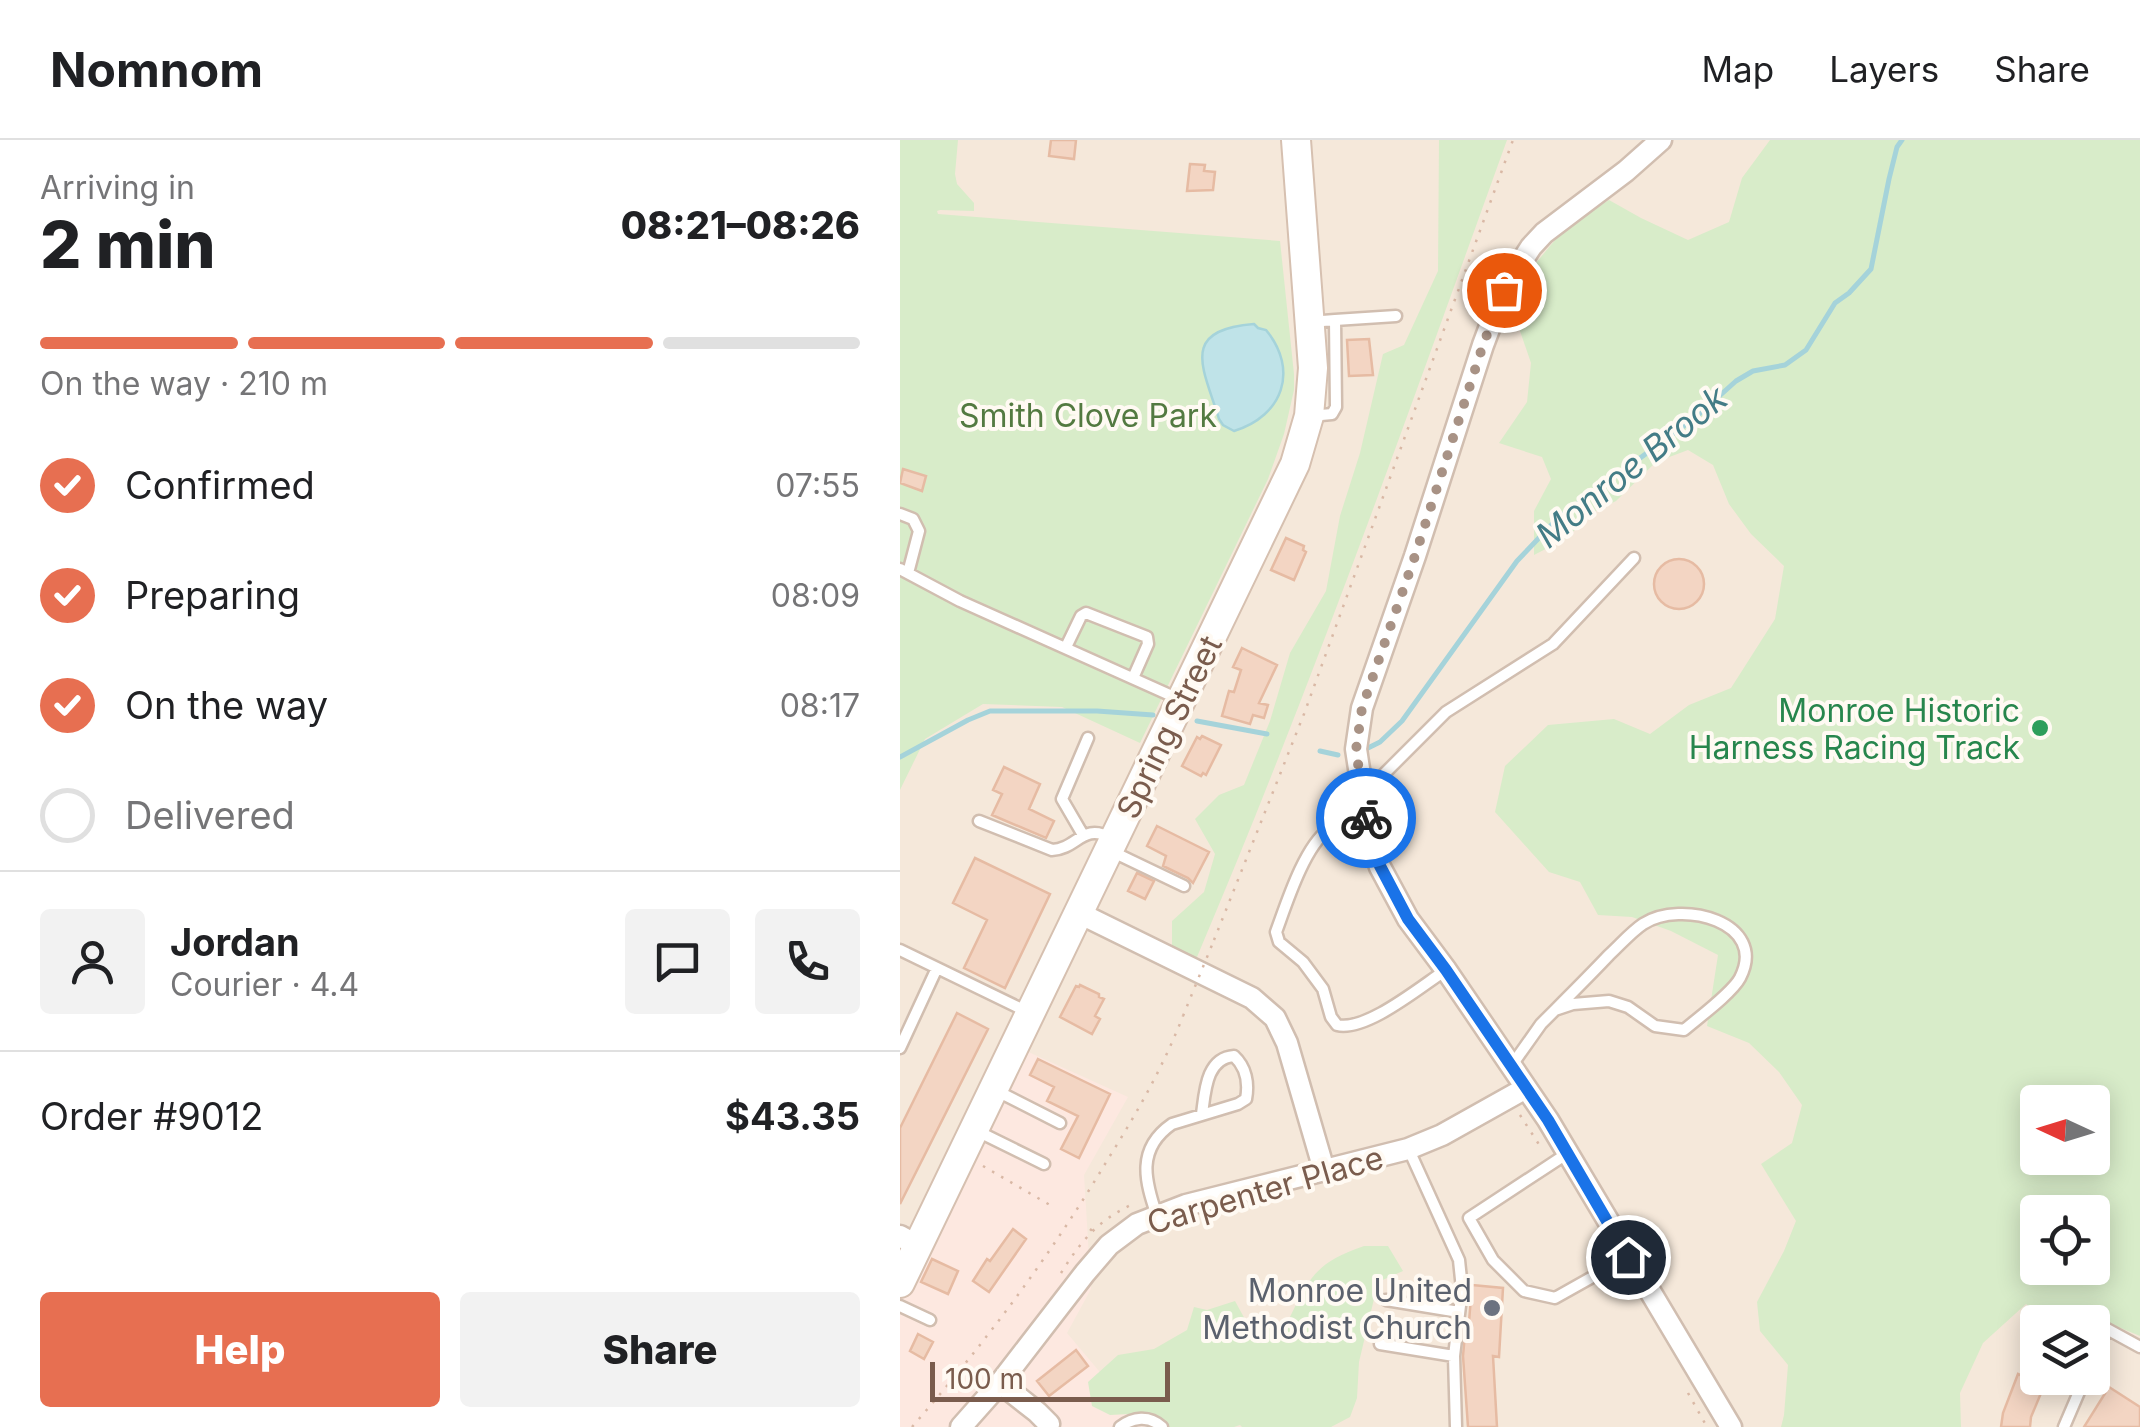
<!DOCTYPE html>
<html lang="en">
<head>
<meta charset="utf-8">
<style>
  body { margin:0; font-family:Inter,sans-serif; background:#f2f2f2; color:#202124; height:100vh; display:flex; flex-direction:column; font-size:38px; white-space:nowrap }
  * { box-sizing:border-box; margin:0 }
  p { font-size:32px; color:#757577 }
  .icon { flex:none; width:55px; height:55px; fill:none; stroke:currentColor; stroke-width:2; stroke-linecap:round; stroke-linejoin:round }
  .map { position:relative; flex:1; overflow:hidden }
  .drawer { display:flex; flex-direction:column; background:#fff; width:900px }
  .drawer>* { flex:none }
  .needle { width:65px; rotate:274deg }
  .controls { position:absolute; left:1120px; top:945px; display:grid; gap:20px }
  .controls a { display:grid; place-items:center; width:90px; height:90px; border-radius:10px; background:#fff; box-shadow:0 5px 25px #0003; font-size:50px }
  .scale { position:absolute; left:30px; bottom:25px; width:240px; box-sizing:border-box; padding-left:10px; border:5px solid #7a5c4d; border-top:0; font-size:28px; line-height:35px; white-space:nowrap; color:#7a5c4d; -webkit-text-stroke:8px #fffaf3; paint-order:stroke }
  .pin { position:absolute; display:grid; place-items:center; width:85px; height:85px; color:#fff; margin:-42px; border:5px solid #fff; border-radius:50%; box-shadow:0 2px 10px #0007 }
  .courier { position:absolute; display:grid; place-items:center; width:100px; height:100px; margin:-50px; border:8px solid #1a73e8; border-radius:50%; background:#fff; color:#222; box-shadow:0 2px 12px #0007 }
  .summary em { font-style:normal; font-weight:800 }
  .summary div { display:flex; flex-direction:column-reverse }
  .summary { display:flex; align-items:center; justify-content:space-between; height:170px; padding:0 40px }
  h1 { font-size:65px; font-weight:800; line-height:75px }
  .bar { display:grid; grid-template-columns:repeat(4,1fr); gap:15px 10px; align-content:center; height:120px; padding:0 40px }
  .bar i { height:12px; border-radius:8px; background:#e0e0e0 }
  .bar .on { background:#e76f51 }
  .bar p { grid-column:span 4 }
  .line { display:flex; align-items:center; gap:25px; padding:0 40px; border-top:2px solid #e0e0e0 }
  .line div { flex:1 }
  .round { display:grid; place-items:center; flex:none; width:105px; height:105px; border-radius:10px; background:#f2f2f2 }
  ol { padding:0 40px; list-style:none }
  li { display:flex; align-items:center; gap:30px; height:110px }
  li p { margin-inline-start:auto }
  li .icon { padding:10px; border-radius:50%; background:#e76f51; color:#fff; stroke-width:4 }
  li:last-child { color:#757577 }
  li i { width:55px; height:55px; border:5px solid #e0e0e0; border-radius:50% }
  .cta { display:flex; gap:20px; margin-top:auto; padding:20px 40px }
  .cta a { flex:1; height:115px; border-radius:10px; background:#e76f51; color:#fff; font-size:40px; font-weight:800; line-height:115px; text-align:center }
  .cta a+a { background:#f2f2f2; color:#202124 }
  header { display:flex; align-items:center; gap:60px; box-sizing:border-box; height:140px; padding:0 50px; background:#fff; border-bottom:2px solid #e0e0e0 }
  header strong { font-size:48px }
  nav { display:flex; gap:55px; margin-inline-start:auto; font-size:35px }
  main { display:flex; flex:1; min-height:0 }
  .map>svg:first-child { display:block }
</style>
</head>
<body>
<header>
<strong>Nomnom</strong>
<nav><a>Map</a><a>Layers</a><a>Share</a></nav>
</header>
<main>
<section class="drawer">
<div class="summary"><div><h1>2 min</h1><p>Arriving in</p></div><em>08:21–08:26</em></div>
<div class="bar"><i class="on"></i><i class="on"></i><i class="on"></i><i></i><p>On the way · 210 m</p></div>
<ol>
<li><svg class="icon" aria-label="check" viewBox="0 0 24 24"><path d="M5 12l5 5 9-10"/></svg>Confirmed<p>07:55</p></li>
<li><svg class="icon" aria-label="check" viewBox="0 0 24 24"><path d="M5 12l5 5 9-10"/></svg>Preparing<p>08:09</p></li>
<li><svg class="icon" aria-label="check" viewBox="0 0 24 24"><path d="M5 12l5 5 9-10"/></svg>On the way<p>08:17</p></li>
<li><i></i>Delivered</li>
</ol>
<div class="line" style="height:180px"><a class="round"><svg class="icon" aria-label="person" viewBox="0 0 24 24"><circle cx="12" cy="8" r="4"/><path d="M4 21q1-7 8-7t8 7"/></svg></a><div><b>Jordan</b><p>Courier · 4.4</p></div><a class="round"><svg class="icon" aria-label="chat" viewBox="0 0 24 24"><path d="M4 5h16v11H9l-5 4z"/></svg></a><a class="round"><svg class="icon" aria-label="phone" viewBox="0 0 24 24"><path d="M5 4h4l2 5-3 2q2 4 5 5l2-3 5 2v4C11 20 4 13 5 4z"/></svg></a></div>
<div class="line" style="height:130px"><div>Order #9012</div><b>$43.35</b></div>
<div class="cta"><a>Help</a><a>Share</a></div>
</section>
<div class="map">
<svg width="1240" height="1287" viewBox="0 0 1240 1287">
  <rect width="100%" height="100%" fill="#fdf6ec"/>
  <path fill="#f5e8da" fill-rule="evenodd" d="M0,0H961L929,437L1138,1128L1240,1137V1287H0ZM1138,1182H1192V1238H1138Z"/>
  <path fill="#fde8e0" d="M124,910L228,957L184,1035L191,1149L167,1193L246,1287H0V1120Z"/>
  <path fill="#d8ecc9" fill-rule="evenodd" d="M0,0H58L55,34L57,44L74,63V71L40,70L37,71L38,74L380,101L394,234V250L384,294L368,339L240,603L162,567L83,564L25,599L0,650Z
    M539,0H607C508,274 411,549 297,817L291,821L272,812V781L304,752L315,714L295,679L319,655L344,645L370,581L390,513L426,451L440,376L460,313L483,214L504,205L538,131Z
    M870,0H1240V1196L1206,1182L1193,1187L1192,1182H1148L1126,1164L1083,1203L1060,1253L1061,1287H881L884,1275L888,1225L860,1191L857,1162L884,1111L896,1081L861,1024L892,1003L902,965L879,932L849,903L807,886L818,815L771,791L732,777L698,775L680,742L649,732L595,672L605,626L648,585L714,579L750,594L789,565L831,548L875,479L884,426L851,394L829,364L813,325L788,310L756,322L716,361L690,374L667,398L634,415V371L651,339L642,317L599,303L627,262L631,223L619,188L617,146L664,89L709,60L741,78L788,100L829,82L842,38ZM1138,962H1192V1018H1138ZM1138,1072H1192V1128H1138Z
    M464,1106H488L503,1131L478,1142L459,1222L457,1258L450,1277L431,1287H342L340,1285L334,1287H267L249,1273L210,1275L192,1266L188,1242L218,1215L254,1209L287,1190L294,1167L307,1170L335,1161L353,1194L389,1179C410,1136 417,1122 464,1106Z"/>
  <path fill="#bfe3e8" stroke="#a5d3da" stroke-width="2.5" d="M354,184L358,188L366,190C399,230 383,276 334,291L323,285L319,279C303,227 279,190 354,184Z"/>
  <g fill="none" stroke-linecap="round" stroke-linejoin="round">
    <path stroke="#a5d3da" stroke-width="5" d="M297,581L367,594
      M468,608L480,602L502,581L617,421L657,379L796,277L836,241L853,231L885,225L906,210L935,163L949,153L971,129L989,39L997,7L1002,0
      M420,611L438,615
      M0,617L68,580L90,571H197L253,575"/>
  </g>
  <path fill="#f3d5c3" stroke="#e6bba3" stroke-width="2.5" d="M151,0H176L174,19L149,16Z
    M290,24L305,25L304,31L315,32L313,50L287,51Z
    M469,199L473,235L449,236L447,200Z
    M3,329L26,336L22,351L0,343Z
    M386,398L404,406L403,410L406,412L394,440L371,430Z
    M754 444a25 25 0 1 1 50 0a25 25 0 1 1-50 0Z
    M342,508L377,525L359,563L368,565L364,578L353,575L350,584L322,576L329,551L334,552L341,530L333,527Z
    M302,596L321,605L306,635L303,633L301,636L282,626L297,597L300,599Z
    M104,627L140,644L129,669L154,681L146,698L92,675L102,654L93,650Z
    M257,686L309,712L293,743L288,738L263,726L266,716L247,706Z
    M75,718L150,754L105,848L64,828L87,780L53,763Z
    M237,733L254,741L245,759L228,751Z
    M180,845L199,854V857L204,859L195,876L200,879L192,894L160,877L176,846L179,847Z
    M57,873L88,889L0,1064V988Z
    M138,919L210,954L179,1018L161,1009L178,976L147,961L154,947L130,935Z
    M113,1089L126,1099L89,1152L73,1141L87,1119L90,1121Z
    M32,1119L58,1131L48,1154L21,1142Z
    M572,1145L603,1148L599,1217L593,1216L597,1287H568L563,1216L565,1194H568Z
    M18,1194L33,1202L24,1219L10,1211Z
    M176,1210L188,1226L149,1256L137,1241Z
    M1118,1234L1144,1246L1131,1277L1130,1287H1101L1103,1273Z
    M1209,1247L1240,1267V1287H1184Z"/>
  <g fill="none" stroke-linecap="round" stroke-linejoin="round">
    <defs>
      <path id="lane" d="M435,180L496,176
        M410,276L432,274L436,267L435,180L410,182
        M0,374L13,379L19,391L8,433
        M0,429L60,461L281,560
        M166,507L181,476L186,473L247,497L248,504L233,538
        M463,655L546,572L653,504L734,418
        M466,678C452,680 440,682 428,690C404,707 386,765 376,792L379,802L403,822L423,849L431,877L437,885C466,892 520,847 546,830
        M79,681L152,710C177,709 183,682 211,698
        M183,695L162,659L188,598
        M213,712L284,746
        M0,810L130,873
        M0,908L37,828
        M612,925L641,884L655,870L673,864L709,861L728,867L755,886L784,890C798,878 832,853 840,838C869,782 781,759 743,784C731,792 720,805 709,815C691,834 673,852 655,870
        M95,950L160,983
        M75,990L144,1024
        M509,1010L559,1120L562,1149L554,1216L556,1287
        M668,1013L569,1078L593,1120L624,1151L655,1158L728,1117
        M257,1076C245,1041 236,1009 272,984L338,964L346,959C349,943 346,927 334,916C306,918 305,952 302,974
        M486,1160L559,1172
        M0,1166L30,1180
        M480,1204L554,1216
        M1192,1221L1207,1189L1240,1207
        M220,1287C233,1277 249,1275 262,1287
        M1164,1287L1185,1238"/>
      <path id="street" d="M761,0L726,31L644,93L631,107L604,149L583,205L515,416L462,568L456,609L469,694L480,727L508,779L546,830L648,980L831,1287
        M179,773L352,858L375,878L387,903L424,1030
        M0,1096L18,1106
        M100,1243L137,1272L149,1284L148,1287
        M61,1287L100,1243L185,1133L209,1105L237,1084L286,1065L508,1009L542,995L626,948"/>
      <path id="secondary" d="M0,1143L395,324L409,276L413,228L396,0"/>
    </defs>
    <use href="#lane" stroke="#d1beb0" stroke-width="15"/>
    <use href="#street" stroke="#d1beb0" stroke-width="25"/>
    <use href="#secondary" stroke="#d6c0b0" stroke-width="32"/>
    <path stroke="#d9b8a5" stroke-width="2.5" stroke-dasharray="2.5 8" stroke-linecap="butt" d="M314,800L404,574L613,0
      M620,975L640,1006
      M83,1026L155,1068
      M190,1089L196,1094
      M161,1133C181,1101 198,1080 233,1064
      M788,1253L807,1287
      M12,1287C85,1203 151,1115 208,1019C237,973 263,927 283,876"/>
    <use href="#lane" stroke="#fff" stroke-width="10"/>
    <use href="#street" stroke="#fff" stroke-width="20"/>
    <use href="#secondary" stroke="#fff" stroke-width="28"/>
    <path stroke="#d9b8a5" stroke-width="2.5" stroke-dasharray="2.5 8" stroke-linecap="butt" d="M283,876L314,800"/>
  </g>
  <g fill="none" stroke-linecap="round" stroke-linejoin="round">
    <path stroke="#a89285" stroke-width="10" stroke-dasharray="0 18" d="M466,678L456,610L462,568L515,416L583,205L604,150"/>
    <path stroke="#1a73e8" stroke-width="12" d="M466,678L480,726L508,779L546,830L648,980L728,1117"/>
  </g>
  <circle fill="#2e9e5b" stroke="#fffaf3" stroke-width="4" cx="1140" cy="588" r="10"/>
  <circle fill="#6b7280" stroke="#fffaf3" stroke-width="4" cx="592" cy="1168" r="10"/>
  <g text-anchor="middle" dominant-baseline="central" stroke-width="8" stroke-linejoin="round" paint-order="stroke">
    <g font-size="32" fill="#537a41" stroke="#fffaf3">
      <text x="188" y="275">Smith Clove Park</text>
    </g>
    <g font-size="32" fill="#27864d" stroke="#fffaf3" text-anchor="end">
      <text x="1120" y="570">Monroe Historic<tspan x="1120" dy="37">Harness Racing Track</tspan></text>
    </g>
    <g font-size="32" fill="#7a5c4d" stroke="#fffaf3">
      <text transform="translate(269 587) rotate(-64)">Spring Street</text>
      <text transform="translate(365 1050) rotate(-16)">Carpenter Place</text>
    </g>
    <g font-size="32" fill="#5b616d" stroke="#fffaf3" text-anchor="end">
      <text x="572" y="1150">Monroe United<tspan x="572" dy="37">Methodist Church</tspan></text>
    </g>
    <g font-size="35" font-style="italic" fill="#437c86" stroke="#fffaf3">
      <text transform="translate(731 326) rotate(-39)">Monroe Brook</text>
    </g>
  </g>
</svg>
<div class="controls">
<a><svg class="needle" viewBox="-14 -14 28 28"><path d="M0-13l5 13h-10z" fill="#e53935"/><path d="M0 13l5-13h-10z" fill="#757577"/></svg></a>
<a><svg class="icon" aria-label="locate" viewBox="0 0 24 24"><circle cx="12" cy="12" r="6"/><path d="M12 2v4M12 18v4M2 12h4M18 12h4"/></svg></a>
<a><svg class="icon" aria-label="layers" viewBox="0 0 24 24"><path d="M12 4l9 5-9 5-9-5zM3 14l9 5 9-5"/></svg></a>
</div>
<div class="scale">100 m</div>
<div class="pin" style="left:604px;top:150px;background:#ea580c"><svg class="icon" aria-label="bag" viewBox="0 0 24 24"><path d="M5 8h14l-1 12H6zM9 8a3 3 0 0 1 6 0"/></svg></div>
<div class="pin" style="left:728px;top:1117px;background:#1f2937"><svg class="icon" aria-label="home" viewBox="0 0 24 24"><path d="M3 11l9-7 9 7M6 9v11h12V9"/></svg></div>
<div class="courier" style="left:466px;top:678px"><svg class="icon" aria-label="bike" viewBox="0 0 24 24"><circle cx="6" cy="16" r="4"/><circle cx="18" cy="16" r="4"/><path d="M6 16l4-8h5l3 8M10 8l3 8H6M13 5h3"/></svg></div>
</div>
</main>
</body>
</html>
